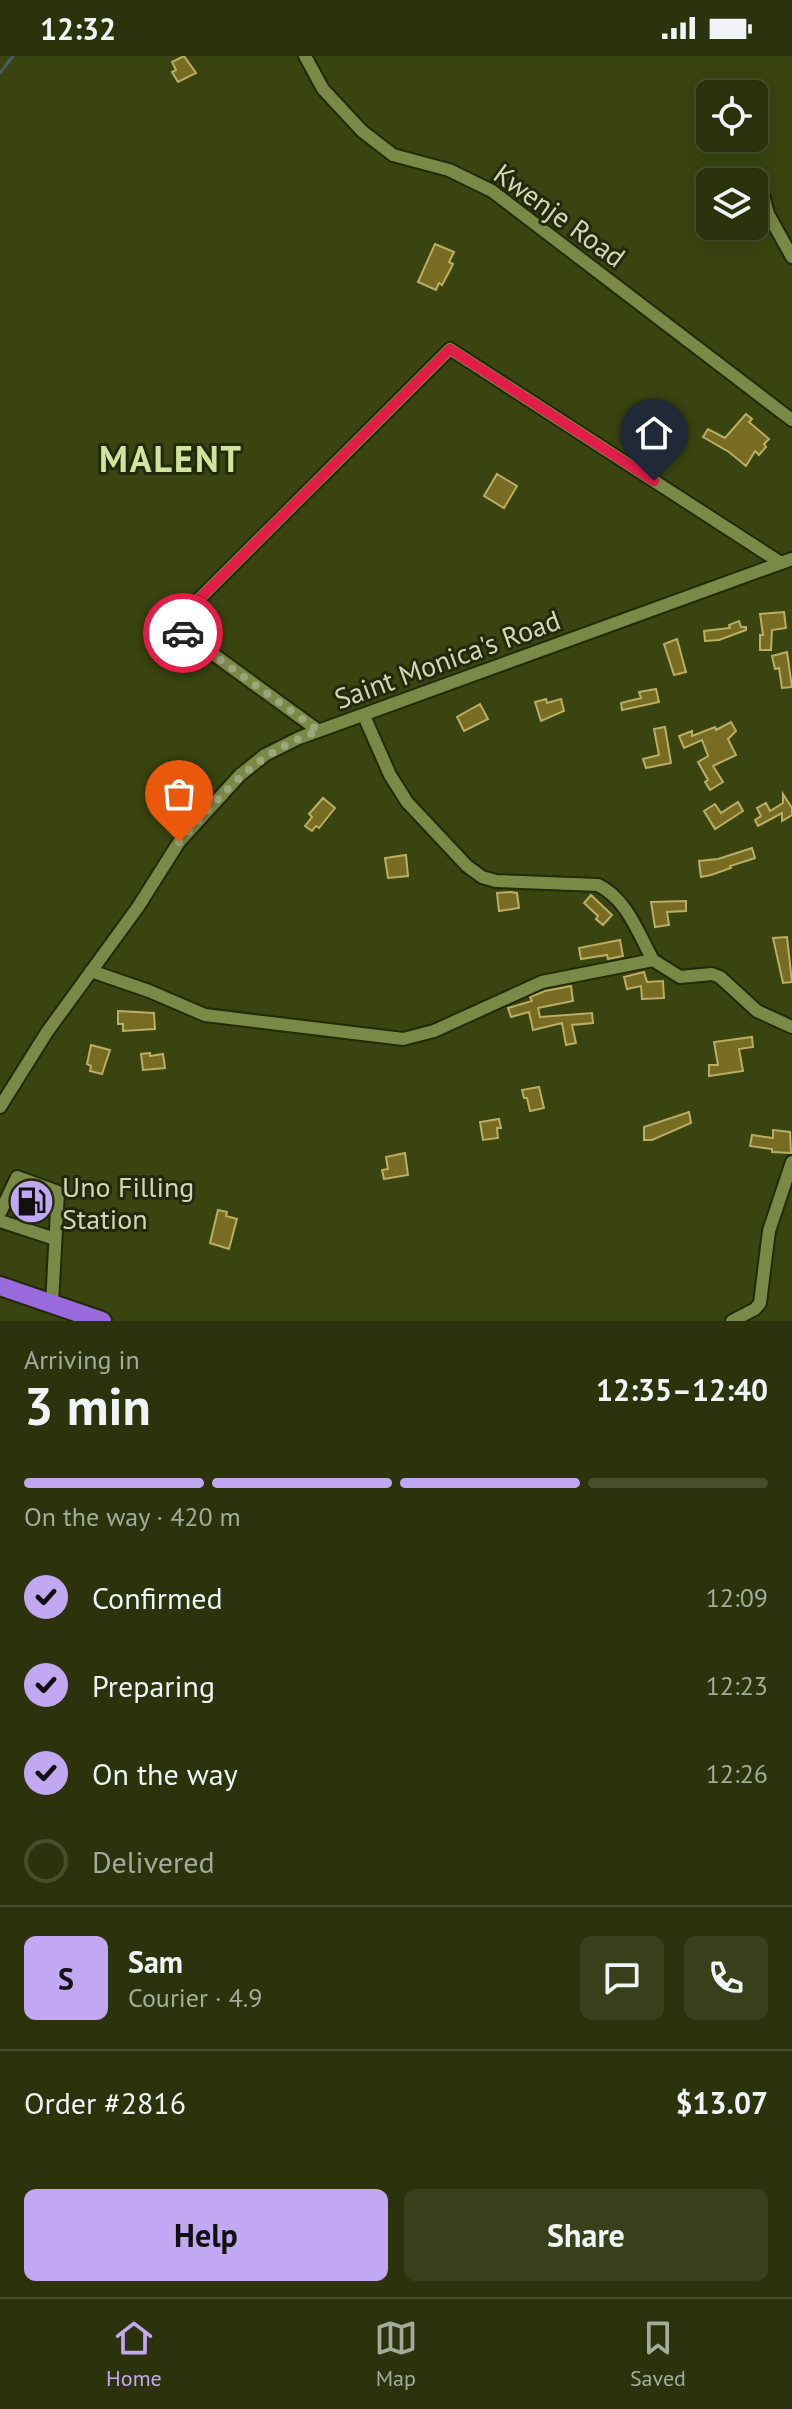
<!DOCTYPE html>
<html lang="en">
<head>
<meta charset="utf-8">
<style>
  body { margin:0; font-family:"PT Sans",sans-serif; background:#383f1a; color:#f1f3f6; height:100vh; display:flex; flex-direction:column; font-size:30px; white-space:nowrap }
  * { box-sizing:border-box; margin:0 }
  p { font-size:26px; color:#a6aa9d }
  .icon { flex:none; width:44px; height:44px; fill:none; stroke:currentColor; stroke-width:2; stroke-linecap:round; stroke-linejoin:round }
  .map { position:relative; height:1265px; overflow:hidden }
  .details { display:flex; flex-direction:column; background:#2c330c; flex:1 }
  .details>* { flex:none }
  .tools { position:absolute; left:696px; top:24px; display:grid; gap:16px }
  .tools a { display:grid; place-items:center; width:72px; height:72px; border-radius:12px; background:#2c330c; box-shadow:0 4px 20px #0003,0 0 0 2px #484e2d; font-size:40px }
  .pin { position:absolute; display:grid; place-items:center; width:68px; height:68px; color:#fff; margin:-82px -34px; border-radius:50% 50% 50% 0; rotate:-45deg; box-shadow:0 0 8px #0007 }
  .pin .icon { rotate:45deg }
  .courier { position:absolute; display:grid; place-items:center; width:80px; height:80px; margin:-40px; border:6px solid #e11d48; border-radius:50%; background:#fff; color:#222; box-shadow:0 2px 10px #0007 }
  .head em { font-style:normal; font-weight:800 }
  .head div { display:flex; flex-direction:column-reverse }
  .head { display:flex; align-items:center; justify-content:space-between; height:136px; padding:0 24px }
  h1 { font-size:52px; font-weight:800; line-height:60px }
  .bar { display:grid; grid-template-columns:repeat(4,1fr); gap:12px 8px; align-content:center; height:96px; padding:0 24px }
  .bar i { height:10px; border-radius:6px; background:#484e2d }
  .bar .selected { background:#c2a8f2 }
  .bar p { grid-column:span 4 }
  .line { display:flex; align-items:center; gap:20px; padding:0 24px; border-top:2px solid #484e2d }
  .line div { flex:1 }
  .round { display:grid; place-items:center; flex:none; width:84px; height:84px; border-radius:12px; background:#383f1a }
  ol { padding:0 24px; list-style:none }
  li { display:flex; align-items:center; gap:24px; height:88px }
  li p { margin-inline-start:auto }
  li .icon { padding:8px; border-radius:50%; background:#c2a8f2; color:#111; stroke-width:4 }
  li:last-child { color:#a6aa9d }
  li i { width:44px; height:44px; border:4px solid #484e2d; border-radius:50% }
  .action { display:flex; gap:16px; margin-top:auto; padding:16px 24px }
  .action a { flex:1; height:92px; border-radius:12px; background:#c2a8f2; color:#111; font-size:32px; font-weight:800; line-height:92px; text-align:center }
  .action a+a { background:#383f1a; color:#f1f3f6 }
  .status { display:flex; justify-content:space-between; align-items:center; height:56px; padding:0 40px; background:#2c330c; direction:ltr }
  .status svg { height:22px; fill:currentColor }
  .dock { display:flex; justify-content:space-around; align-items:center; height:112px; border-top:2px solid #484e2d; background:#2c330c; font-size:22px; color:#a6aa9d }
  .dock a { display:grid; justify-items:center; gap:4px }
  .dock .selected { color:#c2a8f2 }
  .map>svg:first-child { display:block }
</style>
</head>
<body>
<div class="status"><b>12:32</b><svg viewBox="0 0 49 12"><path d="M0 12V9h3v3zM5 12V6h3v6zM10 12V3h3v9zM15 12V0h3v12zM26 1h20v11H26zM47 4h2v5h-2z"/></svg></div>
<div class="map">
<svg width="792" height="1265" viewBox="0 0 792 1265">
  <rect width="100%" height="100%" fill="#3a4410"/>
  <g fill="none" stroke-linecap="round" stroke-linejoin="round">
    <path stroke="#455c60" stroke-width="3" d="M0,17L13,0"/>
  </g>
  <path fill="#786c22" stroke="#baae66" stroke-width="2" d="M184,0L196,17L178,26L172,16L176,14L172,6Z
    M435,188L454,196L449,206L453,208L449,216L442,229L439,227L436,234L418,226Z
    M746,358L752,363L749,366L769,383L764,388L766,391L759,399L755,395L746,410L729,396L703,381L708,373L725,382Z
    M497,418L517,430L504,452L484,440Z
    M784,556L786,572L772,574L771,594H760V579H763L760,558Z
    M739,565L741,571H746V574L719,584L705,585L704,575L730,572L729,569Z
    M677,583L686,616L674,619L664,588Z
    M787,596L792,631L782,632L779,612L775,613L772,600Z
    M656,633L659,646L622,654L621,647L641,642L639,636Z
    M546,643L547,647L561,643L564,655L541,665L535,646Z
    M480,648L488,663L464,675L457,661Z
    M731,666L736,675L728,683L736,699L713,710L723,726L710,734L705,726L708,724L698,706L708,700L702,684L684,692L679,680L692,675V680L715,671L716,674Z
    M665,671L671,707L646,712L643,703L659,699L654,673Z
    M783,738L792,752V759L782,765V757L758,770L755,764L761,760L757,752L766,747L770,755L783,747Z
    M323,742L335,752L319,772L316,770L312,775L305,770L312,761L309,758Z
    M738,746L743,755L715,773L704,755L715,748L721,757Z
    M752,792L755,802L730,810L731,812L711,819L701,821L699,805L718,803Z
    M406,799L408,820L388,822L385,802Z
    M510,836L517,837L519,852L499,855L497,837Z
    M591,839L612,859L603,869L596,863L598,860L584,847Z
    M686,845V855L667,856L669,869L655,871L651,846Z
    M787,881L792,926L783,927L773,882Z
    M620,884L623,900L608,903L607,899L581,903L579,892Z
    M644,916L647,926L663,925L664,942L642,943L641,930L627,933L624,921Z
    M571,930L573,945L538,952L540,961L592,957L593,967L572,969L576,987L566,989L562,967L533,974L529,956L511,961L508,952L532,945L530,941L545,935Z
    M118,955L154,957L155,973L123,975V968H118Z
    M752,981L753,991L739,993L743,1015L709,1020V1009H718L714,986Z
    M91,989L110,994L102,1018L90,1015L91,1010L87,1008Z
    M150,997V1000L163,998L165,1012L143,1014L141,998Z
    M539,1031L544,1052L530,1055L527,1042H524L522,1034Z
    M689,1056L691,1067L652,1084H644V1071Z
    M499,1063L501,1072H497L498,1082L483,1084L480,1066Z
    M773,1074L790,1076L791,1097L772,1096V1093L750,1090L752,1079L773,1082Z
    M405,1097L408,1119L384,1123L382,1114L388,1113L386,1101Z
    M218,1154L227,1156L226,1160L237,1163L229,1193L210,1187Z"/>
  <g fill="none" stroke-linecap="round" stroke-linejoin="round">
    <defs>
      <path id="minor" d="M305,0L323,33L362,75L393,99L449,114L492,135L792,364
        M762,135L768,158L792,201
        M364,660L390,719L407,746L467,810L482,821L496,825L598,829C627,843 638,877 653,904
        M319,675L173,569L450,293L781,507
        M91,915L149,935L205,959L403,983L434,975L542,926L653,904L680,921L712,918L720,921L757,955L792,971
        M0,1051L47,976L138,851L179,786L240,719L265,699L299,682L792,503
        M0,1157L17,1121L58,1136L52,1248
        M0,1165L55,1183
        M732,1265L755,1253L760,1247L769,1175L792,1106"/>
      <path id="highway" d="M0,1230L102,1265"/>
    </defs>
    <use href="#minor" stroke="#222905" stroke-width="16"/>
    <use href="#highway" stroke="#222905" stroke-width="22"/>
    <use href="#minor" stroke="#798946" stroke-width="12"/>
    <use href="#highway" stroke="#996bdc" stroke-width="18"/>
  </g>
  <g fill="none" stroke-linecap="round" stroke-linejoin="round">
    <path stroke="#9ca57d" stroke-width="8" stroke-dasharray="0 14.4" d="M179,786C225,736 252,698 319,675L183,577"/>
    <path stroke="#e11d48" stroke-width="10" d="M183,577L173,569L450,293L654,425"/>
  </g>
  <defs>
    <symbol id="fuel-disc" viewBox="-11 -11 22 22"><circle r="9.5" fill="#c2a8f2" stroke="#22290d"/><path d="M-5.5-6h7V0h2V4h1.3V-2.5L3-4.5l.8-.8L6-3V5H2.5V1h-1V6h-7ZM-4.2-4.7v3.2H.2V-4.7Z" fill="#111"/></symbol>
  </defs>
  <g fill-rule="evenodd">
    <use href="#fuel-disc" x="6" y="1120" width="51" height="51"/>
  </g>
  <g text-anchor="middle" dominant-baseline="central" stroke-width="6" stroke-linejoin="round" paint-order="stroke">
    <g font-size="28" fill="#d0d9b7" stroke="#22290d">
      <text transform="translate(560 159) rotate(36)">Kwenje Road</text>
      <text transform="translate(447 603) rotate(-20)">Saint Monica's Road</text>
    </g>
    <g font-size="28" fill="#d0d9b7" stroke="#22290d" text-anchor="start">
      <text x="62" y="1130">Uno Filling<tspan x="62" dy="32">Station</tspan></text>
    </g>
    <g font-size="36" font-weight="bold" letter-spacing="2" fill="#d1e49d" stroke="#22290d">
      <text x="171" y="402">MALENT</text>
    </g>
  </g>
</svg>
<div class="tools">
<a><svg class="icon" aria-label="locate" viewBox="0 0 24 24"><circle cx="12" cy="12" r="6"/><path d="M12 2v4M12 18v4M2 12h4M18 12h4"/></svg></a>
<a><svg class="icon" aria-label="layers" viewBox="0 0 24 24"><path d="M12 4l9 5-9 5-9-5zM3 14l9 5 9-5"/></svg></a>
</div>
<div class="pin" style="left:179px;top:786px;background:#ea580c"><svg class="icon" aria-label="bag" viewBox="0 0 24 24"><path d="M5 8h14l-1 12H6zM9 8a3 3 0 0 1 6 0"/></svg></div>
<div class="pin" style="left:654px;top:425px;background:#1f2937"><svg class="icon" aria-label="home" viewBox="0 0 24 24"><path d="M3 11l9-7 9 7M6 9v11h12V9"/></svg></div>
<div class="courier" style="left:183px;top:577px"><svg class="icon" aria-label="car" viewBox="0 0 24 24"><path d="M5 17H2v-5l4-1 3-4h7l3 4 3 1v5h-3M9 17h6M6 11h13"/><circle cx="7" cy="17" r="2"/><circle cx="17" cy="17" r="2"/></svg></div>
</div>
<section class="details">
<div class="head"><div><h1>3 min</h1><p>Arriving in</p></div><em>12:35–12:40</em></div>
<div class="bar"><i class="selected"></i><i class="selected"></i><i class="selected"></i><i></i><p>On the way · 420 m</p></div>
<ol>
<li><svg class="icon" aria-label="check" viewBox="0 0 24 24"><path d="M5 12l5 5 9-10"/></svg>Confirmed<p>12:09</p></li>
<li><svg class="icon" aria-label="check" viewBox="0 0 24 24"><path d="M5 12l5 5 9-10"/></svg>Preparing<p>12:23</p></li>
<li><svg class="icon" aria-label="check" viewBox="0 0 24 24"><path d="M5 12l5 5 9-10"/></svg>On the way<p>12:26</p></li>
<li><i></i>Delivered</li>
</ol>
<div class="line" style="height:144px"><b class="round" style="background:#c2a8f2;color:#111">S</b><div><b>Sam</b><p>Courier · 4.9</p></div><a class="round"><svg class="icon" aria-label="chat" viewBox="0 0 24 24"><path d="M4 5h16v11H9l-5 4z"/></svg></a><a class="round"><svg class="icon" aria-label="phone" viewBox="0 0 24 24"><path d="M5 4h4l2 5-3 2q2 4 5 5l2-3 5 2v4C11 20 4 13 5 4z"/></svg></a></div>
<div class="line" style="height:104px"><div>Order #2816</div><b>$13.07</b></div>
<div class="action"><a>Help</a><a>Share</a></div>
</section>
<nav class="dock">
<a class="selected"><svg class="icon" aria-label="home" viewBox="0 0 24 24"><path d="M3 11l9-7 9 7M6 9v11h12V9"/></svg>Home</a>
<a><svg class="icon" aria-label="map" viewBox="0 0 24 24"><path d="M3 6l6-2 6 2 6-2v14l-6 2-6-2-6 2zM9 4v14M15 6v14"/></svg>Map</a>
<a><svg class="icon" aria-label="saved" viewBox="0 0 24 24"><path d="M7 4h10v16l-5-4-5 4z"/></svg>Saved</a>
</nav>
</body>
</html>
